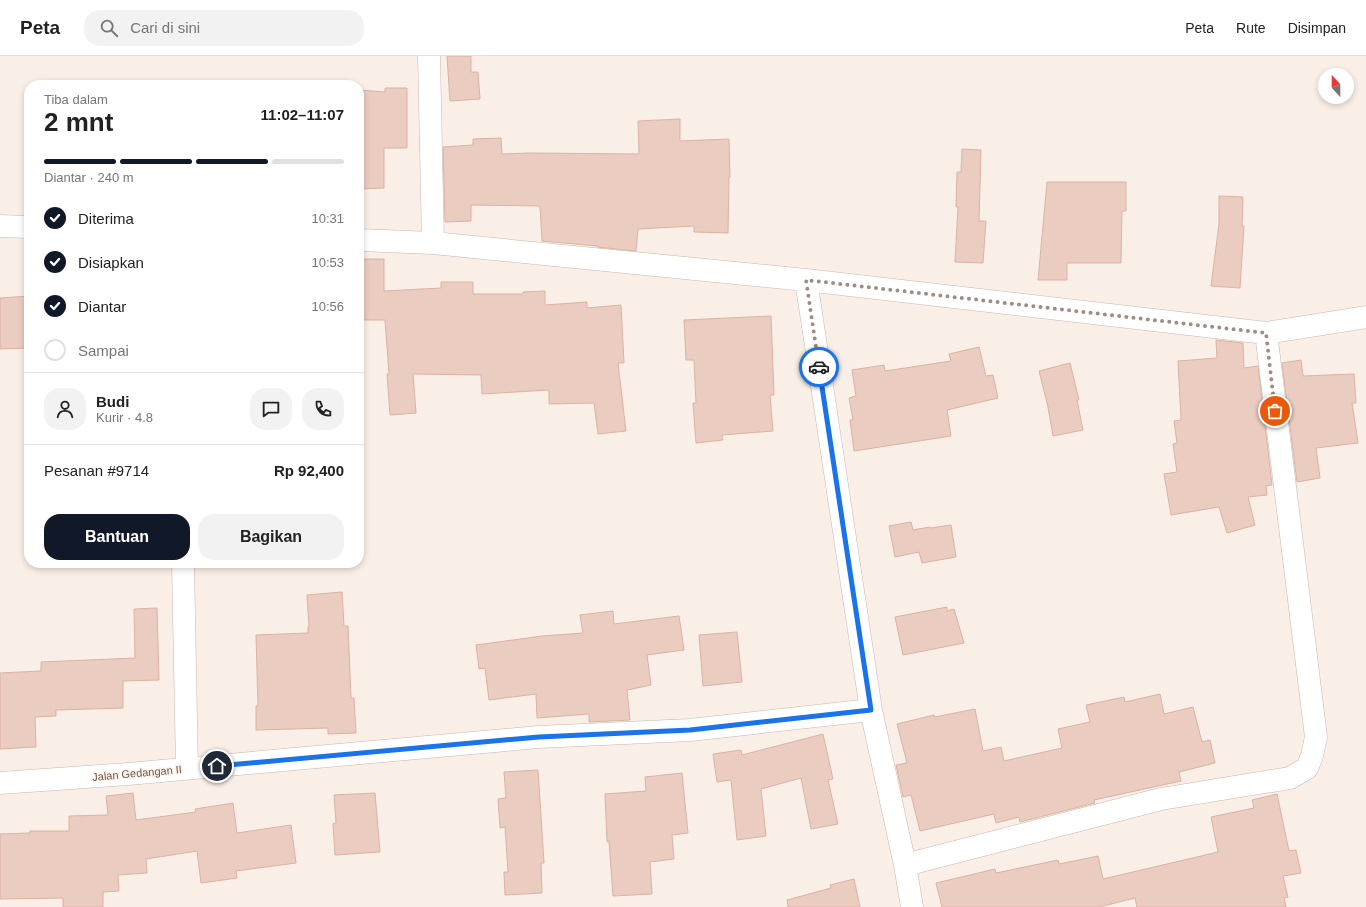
<!DOCTYPE html>
<html lang="id">
<head>
<meta charset="utf-8">
<style>
  body { margin:0; font-family:Helvetica,sans-serif; background:#f2f2f2; color:#222; height:100vh; display:flex; flex-direction:column; font-size:15px; white-space:nowrap }
  * { box-sizing:border-box; margin:0 }
  p { font-size:13px; color:#767676 }
  .icon { flex:none; width:22px; height:22px; fill:none; stroke:currentColor; stroke-width:2; stroke-linecap:round; stroke-linejoin:round }
  .map { position:relative; flex:1; overflow:hidden }
  .side { position:absolute; left:24px; top:24px; width:340px; height:488px; display:flex; flex-direction:column; background:#fff; border-radius:16px; box-shadow:0 2px 6px #0003 }
  .side>* { flex:none }
  .needle { width:26px; rotate:339deg }
  .fabs { position:absolute; left:1318px; top:12px; display:grid; gap:8px }
  .fabs a { display:grid; place-items:center; width:36px; height:36px; border-radius:50%; background:#fff; box-shadow:0 2px 6px #0003; font-size:20px }
  .pin { position:absolute; display:grid; place-items:center; width:34px; height:34px; color:#fff; margin:-17px; border:2px solid #fff; border-radius:50%; box-shadow:0 1px 4px #0007 }
  .courier { position:absolute; display:grid; place-items:center; width:40px; height:40px; margin:-20px; border:3px solid #1a73e8; border-radius:50%; background:#fff; color:#222; box-shadow:0 1px 5px #0007 }
  .summary em { font-style:normal; font-weight:700 }
  .summary div { display:flex; flex-direction:column-reverse }
  .summary { display:flex; align-items:center; justify-content:space-between; height:68px; padding:0 20px }
  h1 { font-size:26px; font-weight:700; line-height:30px }
  .bar { display:grid; grid-template-columns:repeat(4,1fr); gap:6px 4px; align-content:center; height:48px; padding:0 20px }
  .bar i { height:5px; border-radius:3px; background:#e0e0e0 }
  .bar .selected { background:#111827 }
  .bar p { grid-column:span 4 }
  .line { display:flex; align-items:center; gap:10px; padding:0 20px; border-top:1px solid #e0e0e0 }
  .line div { flex:1 }
  .round { display:grid; place-items:center; flex:none; width:42px; height:42px; border-radius:16px; background:#f2f2f2 }
  ol { padding:0 20px; list-style:none }
  li { display:flex; align-items:center; gap:12px; height:44px }
  li p { margin-inline-start:auto }
  li .icon { padding:4px; border-radius:50%; background:#111827; color:#fff; stroke-width:4 }
  li:last-child { color:#767676 }
  li i { width:22px; height:22px; border:2px solid #e0e0e0; border-radius:50% }
  .primary-button { display:flex; gap:8px; margin-top:auto; padding:8px 20px }
  .primary-button a { flex:1; height:46px; border-radius:16px; background:#111827; color:#fff; font-size:16px; font-weight:700; line-height:46px; text-align:center }
  .primary-button a+a { background:#f2f2f2; color:#222 }
  header { display:flex; align-items:center; gap:24px; box-sizing:border-box; height:56px; padding:0 20px; background:#fff; border-bottom:1px solid #e0e0e0 }
  header strong { font-size:19px }
  nav { display:flex; gap:22px; margin-inline-start:auto; font-size:14px }
  .search { width:280px; height:36px; background:#f2f2f2; display:flex; align-items:center; gap:10px; box-sizing:border-box; padding:0 14px; border-radius:16px; color:#767676; font-size:15px }
  .map>svg:first-child { display:block }
</style>
</head>
<body>
<header>
<strong>Peta</strong>
<div class="search"><svg class="icon" aria-label="search" viewBox="0 0 24 24"><circle cx="10" cy="10" r="6"/><path d="M15 15l6 6"/></svg>Cari di sini</div>
<nav><a>Peta</a><a>Rute</a><a>Disimpan</a></nav>
</header>
<div class="map">
<svg width="1366" height="851" viewBox="0 0 1366 851">
  <rect width="100%" height="100%" fill="#f9efe6"/>
  <path fill="#ebccc1" stroke="#dcb2a3" d="M447,0H471V16H478L480,43L450,45Z
    M385,32H407V92H384V132L359,133V34L385,36Z
    M680,63V85L729,83L730,121H729L728,177L694,176V170L638,173L636,195L597,191V190L542,185L540,150L471,149V165L445,166L443,91L473,89V83L501,82L502,98L530,97L638,98L639,96L638,65Z
    M962,93L981,94L979,165H986L983,207L955,206L958,151H956L957,116H961Z
    M1047,126H1126V155H1122L1121,207H1067V224H1038Z
    M1219,140L1243,141L1242,170H1244L1240,232L1211,230L1219,168Z
    M359,203H384V235L441,232V226H473V238H523V236L545,235V249L587,246V252L621,249L624,307H618L626,375L598,378L594,347L549,348V334L482,338L481,319L413,318L416,357L390,359L387,318H389L385,264H359Z
    M29,240V292L0,293V242Z
    M771,260L774,339H770L773,375L722,379L723,384L696,387L693,347H696L694,304H686L684,264Z
    M1216,284L1243,287L1244,312L1258,310L1272,429L1266,430L1267,439L1248,441L1255,469L1227,477L1219,451L1171,459L1164,418L1177,416L1173,388L1177,387L1174,365L1181,364L1178,305L1217,302Z
    M979,291L986,320L993,319L998,342L947,354L951,380L854,395L850,364H853L849,342L856,340L852,314L884,309L885,315L951,305L949,298Z
    M1301,304L1303,320L1354,318L1356,347H1352L1358,387L1316,392L1320,422L1297,426L1282,307Z
    M1070,307L1079,344H1077L1083,374L1053,380L1048,351L1039,315Z
    M911,466L913,474L930,471L931,472L951,469L956,501L922,507L919,496L895,501L889,470Z
    M342,536L344,570H348L351,642H354L356,677L328,678V672L256,674V650H258L256,579L308,577V571H309L307,539Z
    M947,551V555L954,553L964,587L903,599L895,561Z
    M157,552L159,624L123,625V652L56,654V660L35,661L36,691L0,693V617L41,615V606L135,602L134,553Z
    M613,555L614,568L679,560L684,594L647,599L651,629L627,634L630,664L589,666V658L537,662L536,638L489,644L485,612L479,613L476,589L542,580L583,577L580,559Z
    M737,576L742,626L703,630L699,579Z
    M1160,638L1164,658L1193,651L1202,686L1210,684L1215,707L1179,716L1181,725L1094,744L1095,747L1020,766L1019,761L996,767L994,758L920,775L911,739L903,741L896,709L907,707L897,668L934,659L935,661L975,653L983,695L1001,691L1004,705L1062,692L1058,673L1090,666L1086,649L1124,641L1125,646Z
    M823,678L833,723L828,724L838,768L811,773L801,722L761,733L766,780L737,784L731,724L717,726L713,698L741,694L742,699Z
    M538,714L544,807H541L542,837L505,839L504,816H508L505,771L500,772L498,743L506,742L504,716Z
    M682,717L688,777L672,779L674,803L650,806L652,838L613,840L609,785L607,786L605,738L646,735L645,721Z
    M133,737L136,764L196,756L195,753L233,747L237,777L291,769L296,807L236,815L237,822L201,827L197,795L146,803L147,817L118,819L119,835L103,836V851H63V842L0,843V778L30,777V775H69V760L108,759L106,740Z
    M375,737L380,796L335,799L333,768L336,767L334,739Z
    M1277,738L1289,795L1296,794L1301,817L1283,820L1288,841L1284,842L1286,851H1137L1135,842L1099,851H942L936,827L995,813L996,817L1058,804L1059,808L1098,800L1103,823L1218,796L1211,761L1254,752L1252,744Z
    M854,823L860,851H788L787,844L831,832L830,829Z"/>
  <g fill="none" stroke-linecap="round" stroke-linejoin="round">
    <defs>
      <path id="minor" d="M429,0L433,187
        M0,170L29,171
        M359,184L433,187L806,224L1266,277L1366,261
        M806,224L871,654L905,809L912,851
        M183,507L187,712
        M0,727L128,718L539,681L690,674L871,654
        M905,809L1161,743L1290,722L1307,712L1312,700L1316,681L1266,277"/>
    </defs>
    <use href="#minor" stroke="#c9b7ad" stroke-width="23"/>
    <use href="#minor" stroke="#fff" stroke-width="22"/>
  </g>
  <g fill="none" stroke-linecap="round" stroke-linejoin="round">
    <path stroke="#9f8c83" stroke-width="4" stroke-dasharray="0 7.2" d="M819,311L806,224L1266,277L1275,355"/>
    <path stroke="#1a73e8" stroke-width="5" d="M217,710L539,681L690,674L871,654L819,311"/>
  </g>
  <g text-anchor="middle" dominant-baseline="central" stroke-width="3" stroke-linejoin="round" paint-order="stroke">
    <g font-size="11" fill="#6f564e" stroke="#fdf4ec">
      <text transform="translate(137 717) rotate(-5)">Jalan Gedangan II</text>
    </g>
  </g>
</svg>
<div class="fabs">
<a><svg class="needle" viewBox="-14 -14 28 28"><path d="M0-13l5 13h-10z" fill="#e53935"/><path d="M0 13l5-13h-10z" fill="#767676"/></svg></a>
</div>
<div class="pin" style="left:1275px;top:355px;background:#ea580c"><svg class="icon" aria-label="bag" viewBox="0 0 24 24"><path d="M5 8h14l-1 12H6zM9 8a3 3 0 0 1 6 0"/></svg></div>
<div class="pin" style="left:217px;top:710px;background:#1f2937"><svg class="icon" aria-label="home" viewBox="0 0 24 24"><path d="M3 11l9-7 9 7M6 9v11h12V9"/></svg></div>
<div class="courier" style="left:819px;top:311px"><svg class="icon" aria-label="car" viewBox="0 0 24 24"><path d="M5 17H2v-5l4-1 3-4h7l3 4 3 1v5h-3M9 17h6M6 11h13"/><circle cx="7" cy="17" r="2"/><circle cx="17" cy="17" r="2"/></svg></div>
<section class="side">
<div class="summary"><div><h1>2 mnt</h1><p>Tiba dalam</p></div><em>11:02–11:07</em></div>
<div class="bar"><i class="selected"></i><i class="selected"></i><i class="selected"></i><i></i><p>Diantar · 240 m</p></div>
<ol>
<li><svg class="icon" aria-label="check" viewBox="0 0 24 24"><path d="M5 12l5 5 9-10"/></svg>Diterima<p>10:31</p></li>
<li><svg class="icon" aria-label="check" viewBox="0 0 24 24"><path d="M5 12l5 5 9-10"/></svg>Disiapkan<p>10:53</p></li>
<li><svg class="icon" aria-label="check" viewBox="0 0 24 24"><path d="M5 12l5 5 9-10"/></svg>Diantar<p>10:56</p></li>
<li><i></i>Sampai</li>
</ol>
<div class="line" style="height:72px"><a class="round"><svg class="icon" aria-label="person" viewBox="0 0 24 24"><circle cx="12" cy="8" r="4"/><path d="M4 21q1-7 8-7t8 7"/></svg></a><div><b>Budi</b><p>Kurir · 4.8</p></div><a class="round"><svg class="icon" aria-label="chat" viewBox="0 0 24 24"><path d="M4 5h16v11H9l-5 4z"/></svg></a><a class="round"><svg class="icon" aria-label="phone" viewBox="0 0 24 24"><path d="M5 4h4l2 5-3 2q2 4 5 5l2-3 5 2v4C11 20 4 13 5 4z"/></svg></a></div>
<div class="line" style="height:52px"><div>Pesanan #9714</div><b>Rp 92,400</b></div>
<div class="primary-button"><a>Bantuan</a><a>Bagikan</a></div>
</section>
</div>
</body>
</html>
